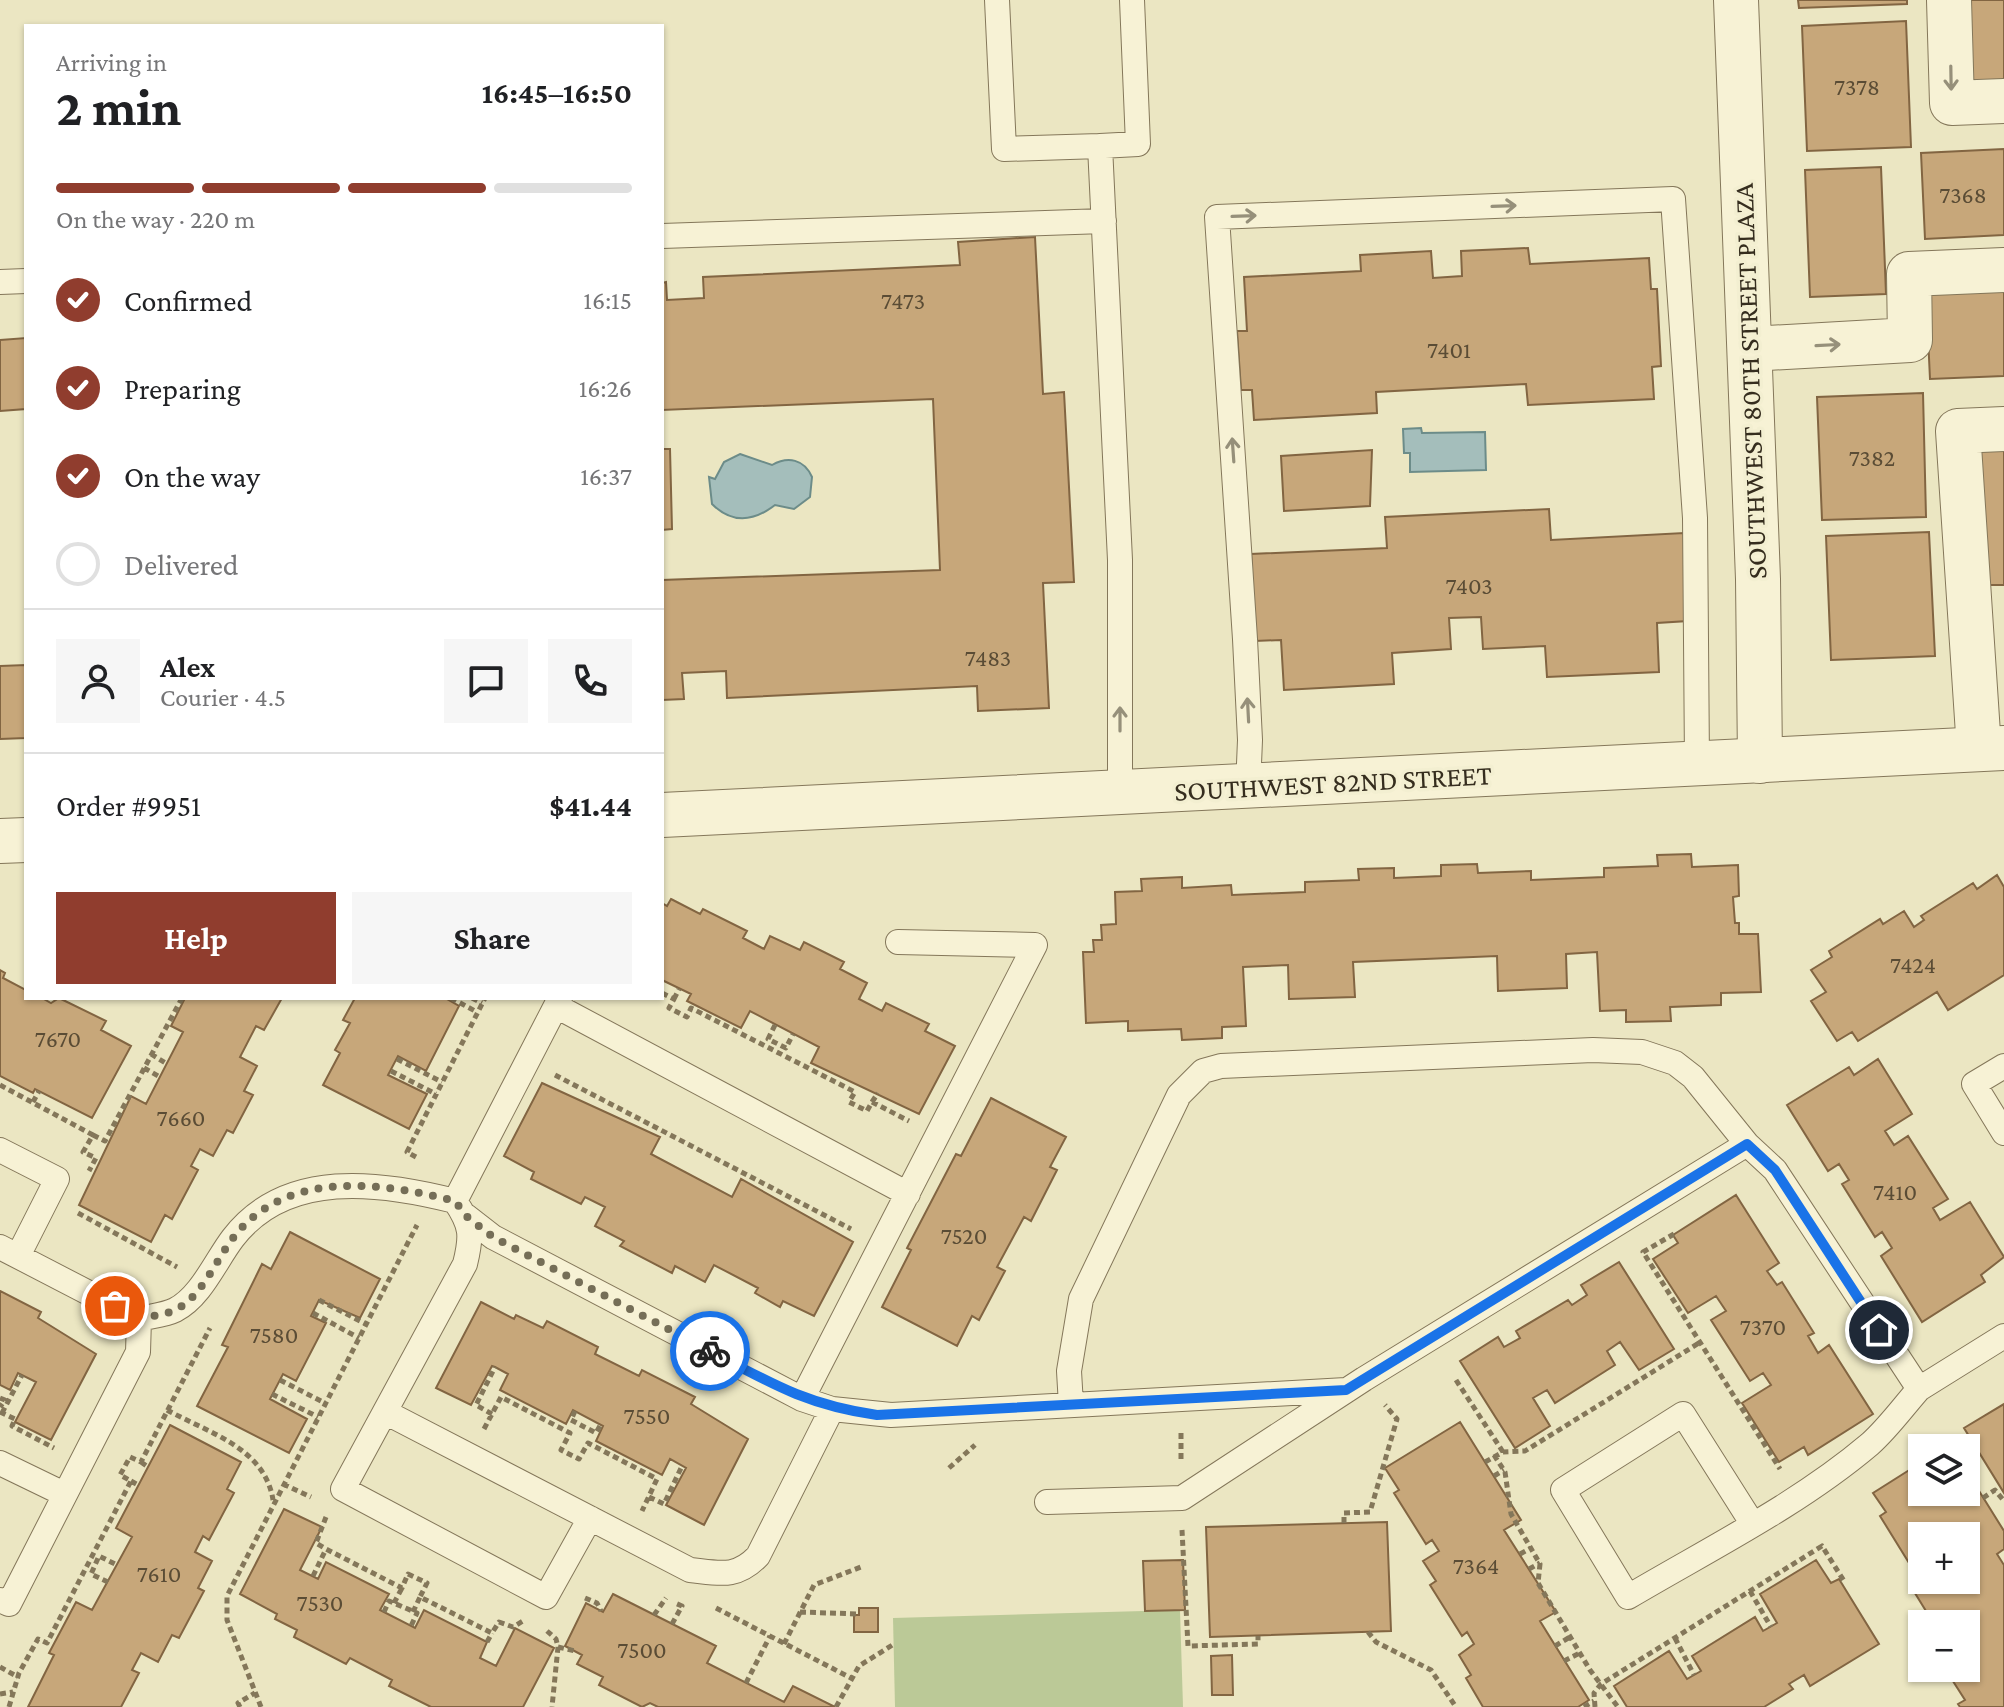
<!DOCTYPE html>
<html lang="en">
<head>
<meta charset="utf-8">
<style>
  body { margin:0; font-family:"Crimson Pro",serif; background:#f6f6f6; color:#202124; height:100vh; display:flex; flex-direction:column; font-size:30px; white-space:nowrap }
  * { box-sizing:border-box; margin:0 }
  p { font-size:26px; color:#757577 }
  .icon { flex:none; width:44px; height:44px; fill:none; stroke:currentColor; stroke-width:2; stroke-linecap:round; stroke-linejoin:round }
  .map { position:relative; flex:1; overflow:hidden }
  .sheet { position:absolute; left:24px; top:24px; width:640px; height:976px; display:flex; flex-direction:column; background:#fff; border-radius:0px; box-shadow:0 2px 6px #0004 }
  .sheet>* { flex:none }
  .fabs { position:absolute; left:1908px; top:1434px; display:grid; gap:16px }
  .fabs a { display:grid; place-items:center; width:72px; height:72px; border-radius:0px; background:#fff; box-shadow:0 2px 6px #0004; font-size:40px }
  .pin { position:absolute; display:grid; place-items:center; width:68px; height:68px; color:#fff; margin:-34px; border:4px solid #fff; border-radius:50%; box-shadow:0 2px 8px #0007 }
  .courier { position:absolute; display:grid; place-items:center; width:80px; height:80px; margin:-40px; border:6px solid #1a73e8; border-radius:50%; background:#fff; color:#222; box-shadow:0 2px 10px #0007 }
  .summary em { font-style:normal; font-weight:700 }
  .summary div { display:flex; flex-direction:column-reverse }
  .summary { display:flex; align-items:center; justify-content:space-between; height:136px; padding:0 32px }
  h1 { font-size:52px; font-weight:700; line-height:60px }
  .bar { display:grid; grid-template-columns:repeat(4,1fr); gap:12px 8px; align-content:center; height:96px; padding:0 32px }
  .bar i { height:10px; border-radius:6px; background:#e0e0e0 }
  .bar .active { background:#903d2e }
  .bar p { grid-column:span 4 }
  .line { display:flex; align-items:center; gap:20px; padding:0 32px; border-top:2px solid #e0e0e0 }
  .line div { flex:1 }
  .round { display:grid; place-items:center; flex:none; width:84px; height:84px; border-radius:0px; background:#f6f6f6 }
  ol { padding:0 32px; list-style:none }
  li { display:flex; align-items:center; gap:24px; height:88px }
  li p { margin-inline-start:auto }
  li .icon { padding:8px; border-radius:50%; background:#903d2e; color:#fff; stroke-width:4 }
  li:last-child { color:#757577 }
  li i { width:44px; height:44px; border:4px solid #e0e0e0; border-radius:50% }
  .button { display:flex; gap:16px; margin-top:auto; padding:16px 32px }
  .button a { flex:1; height:92px; border-radius:0px; background:#903d2e; color:#fff; font-size:32px; font-weight:700; line-height:92px; text-align:center }
  .button a+a { background:#f6f6f6; color:#202124 }
  .map>svg:first-child { display:block }
</style>
</head>
<body>
<div class="map">
<svg width="2004" height="1707" viewBox="0 0 2004 1707">
  <rect width="100%" height="100%" fill="#ebe6c2"/>
  <path fill="#bbc997" d="M1180,1610L1183,1707H895L893,1618Z"/>
  <path fill="#a4bebb" stroke="#6c8c89" stroke-width="2" d="M1421,428L1422,433L1485,432L1486,470L1410,472V453H1404L1403,429Z
    M740,454L772,465C788,456 804,459 812,477L810,497L794,509L775,505C753,522 732,524 712,504L709,477L715,479L724,462Z"/>
  <path fill="#c7a77a" stroke="#826542" stroke-width="2" d="M1798,0H1907V4L1799,8Z
    M1963,0H2004V86L1967,88Z
    M1906,21L1911,147L1807,151L1802,26Z
    M2004,149V235L1925,239L1921,153Z
    M1881,167L1886,294L1810,297L1805,170Z
    M1035,237L1043,394L1064,392L1074,582L1043,583L1049,708L978,711L977,686L727,698L726,671L682,673L684,699L662,700V580L940,570L933,399L662,410V283L666,282L667,300L704,298L703,277L960,265L958,242Z
    M1528,248L1530,264L1649,258L1651,289H1657L1661,366L1652,367L1654,399L1528,405L1526,384L1376,392L1377,413L1254,420L1252,390H1241L1237,331H1247L1244,277L1361,271L1360,255L1431,251L1433,278L1462,276L1461,251Z
    M2004,291V376L1930,379L1926,294Z
    M26,338V409L0,411V340Z
    M1923,393L1926,517L1822,520L1817,397Z
    M2004,444V585H1985L1980,445Z
    M662,449H670L672,529L662,530Z
    M1372,450L1370,506L1284,511L1281,456Z
    M1549,509L1551,540L1684,533L1688,621L1657,623L1659,672L1547,677L1545,646L1483,649L1481,617L1449,618L1451,649L1392,653L1394,684L1284,690L1281,640L1255,641L1251,554L1387,548L1385,517Z
    M1929,532L1935,656L1831,660L1826,536Z
    M26,665V738L0,739V666Z
    M1691,854L1692,867L1738,865L1739,896L1733,897L1735,923H1739V934H1758L1761,992L1721,993V1005L1670,1007L1671,1021L1626,1022V1010L1600,1011L1597,952L1566,954L1567,988L1498,991L1497,956L1353,962L1355,997L1289,999L1288,965L1243,967L1246,1026L1222,1027V1038L1182,1040L1181,1029L1128,1031V1021L1086,1023L1083,952H1094L1093,940H1102L1101,925L1116,924L1115,892L1142,891L1141,879L1182,877V888L1231,885L1232,895L1305,892V882L1359,880L1358,869L1394,868V878L1441,876V865L1477,864L1478,873L1531,871V880L1604,877V868L1658,866L1657,855Z
    M1997,875L2004,887V975L1948,1010L1937,992L1858,1041L1852,1032L1837,1041L1811,1001L1826,992L1811,970L1832,957L1829,951L1880,919L1883,924L1904,911L1914,927L1924,920L1921,916L1973,883L1977,889Z
    M671,899L700,914L703,909L747,931L743,938L764,949L770,936L800,950L804,942L844,962L840,969L867,983L859,999L882,1011L886,1003L929,1024L925,1031L955,1046L919,1114L811,1063L819,1047L750,1011L741,1028L687,1001L691,994L662,980V903L667,906Z
    M0,970L5,973L3,978L26,990V998H42L51,1003L59,998L106,1021L101,1030L131,1046L92,1118L35,1089L33,1093L0,1076Z
    M185,998H282L264,1030L256,1026L240,1057L257,1066L244,1091L253,1095L233,1133L227,1130L213,1156L200,1149L191,1166L198,1170L172,1219L165,1215L151,1242L79,1205L131,1096L146,1104L183,1032L171,1026Z
    M355,998H445L459,1006L426,1071L398,1056L388,1075L427,1094L409,1129L323,1085L340,1053L335,1050L350,1023L343,1020Z
    M1878,1059L1912,1114L1885,1131L1894,1145L1908,1136L1948,1199L1933,1208L1940,1220L1970,1202L2004,1257L1981,1275L1985,1282L1922,1322L1881,1256L1892,1248L1882,1232L1875,1237L1842,1184L1849,1180L1839,1164L1828,1171L1787,1105L1849,1067L1854,1075Z
    M542,1083L660,1137L651,1154L732,1197L741,1179L853,1242L814,1316L783,1301L780,1307L755,1293L758,1288L714,1265L705,1282L675,1266L672,1273L620,1246L624,1241L595,1226L605,1207L585,1197L581,1204L531,1179L534,1172L504,1156Z
    M991,1098L1066,1137L1050,1167L1057,1170L1031,1221L1024,1217L997,1267L1005,1271L979,1320L972,1316L957,1346L882,1307L911,1250L907,1248L956,1154L961,1156Z
    M1736,1195L1779,1263L1767,1271L1777,1285L1782,1282L1814,1333L1808,1336L1818,1353L1829,1345L1873,1414L1808,1455L1804,1447L1779,1462L1742,1403L1771,1385L1763,1373L1750,1381L1711,1320L1726,1311L1716,1296L1688,1313L1653,1259L1678,1243L1673,1235Z
    M290,1232L380,1279L360,1318L319,1300L311,1316L326,1323L296,1381L283,1374L270,1399L307,1419L289,1453L197,1406L228,1347L222,1345L262,1264L271,1269Z
    M1619,1262L1674,1349L1639,1370L1620,1342L1607,1351L1615,1365L1555,1403L1547,1390L1533,1398L1550,1426L1515,1448L1460,1361L1498,1337L1504,1347L1520,1338L1516,1331L1568,1300L1572,1305L1587,1295L1581,1285Z
    M0,1291L41,1312L38,1318L96,1354L51,1440L15,1422L36,1382L18,1373L10,1390L0,1385Z
    M481,1302L514,1319L516,1315L543,1328L547,1321L598,1347L595,1354L639,1376L642,1370L695,1397L691,1404L748,1439L704,1525L666,1505L686,1468L670,1459L662,1475L596,1441L603,1426L573,1410L566,1424L500,1390L508,1374L495,1367L492,1366L471,1405L436,1388Z
    M2004,1404V1493L1964,1428Z
    M1460,1422L1521,1520L1504,1530L1556,1612L1540,1621L1589,1700L1578,1707H1483L1466,1678L1471,1675L1459,1655L1474,1644L1467,1632L1462,1636L1430,1585L1436,1581L1423,1561L1439,1551L1432,1540L1426,1544L1394,1493L1399,1490L1385,1468Z
    M170,1425L241,1462L227,1489L234,1493L209,1540L203,1536L195,1552L212,1561L198,1588L204,1591L179,1638L172,1635L158,1662L141,1653L132,1670L139,1673L121,1707H28L54,1655L49,1653L76,1602L92,1610L132,1537L116,1528Z
    M1922,1462V1492H1966V1470L2004,1531V1549L1997,1554L2004,1565V1707H1960L1958,1704L1965,1700L1951,1678L1966,1668V1624H1934L1910,1585L1922,1578L1966,1580V1536H1922V1568L1914,1571L1880,1516L1886,1512L1873,1493Z
    M284,1509L322,1527L300,1570L318,1579L326,1562L389,1594L380,1610L415,1628L424,1610L487,1642L480,1658L496,1666L515,1628L554,1648L523,1707H431L389,1686L392,1680L350,1658L346,1664L294,1637L297,1630L275,1619L277,1614L240,1594Z
    M1387,1522L1391,1631L1210,1637L1206,1527Z
    M1183,1560L1185,1610L1145,1611L1143,1561Z
    M1816,1560L1831,1583L1839,1579L1879,1644L1810,1686L1804,1675L1789,1684L1793,1689L1764,1707H1627L1614,1686L1669,1651L1687,1679L1701,1671L1692,1656L1755,1617L1763,1631L1777,1623L1760,1594Z
    M613,1594L716,1646L707,1663L784,1702L793,1686L835,1707H658L650,1703L642,1707L599,1685L603,1677L577,1664L582,1655L565,1646L586,1603L603,1612Z
    M859,1608H878V1632H854V1615H859Z
    M1232,1655L1233,1695H1212L1211,1656Z"/>
  <g fill="none" stroke-linecap="round" stroke-linejoin="round">
    <defs>
      <path id="service" d="M997,0L1004,149L1100,146
        M662,236L1104,221
        M0,282L26,281
        M1248,788L1250,740L1245,639L1217,217L1673,199L1695,518L1697,763
        M1120,794V560L1100,146L1138,144L1132,0
        M556,1006L908,1194
        M2004,1066L1974,1084L2004,1133
        M0,1150L57,1179L18,1256
        M455,1201L560,998
        M466,1216L493,1237L802,1399L832,1409L891,1415L1346,1390
        M0,1247L139,1319C151,1316 165,1315 175,1310C201,1297 216,1260 233,1238C286,1169 380,1182 455,1201C472,1226 472,1236 465,1264L343,1489L546,1597L590,1518
        M1919,1389L2004,1336
        M802,1399L1035,945L898,942
        M1071,1405L1069,1371L1081,1299L1179,1095L1203,1071L1221,1066L1593,1050L1642,1052L1675,1063L1693,1077L1747,1144L1775,1170L1919,1389C1903,1407 1888,1428 1870,1444C1798,1505 1709,1549 1628,1597L1563,1490L1683,1414L1752,1523
        M385,1412L690,1570C719,1573 736,1579 758,1556L832,1409
        M0,1463L64,1494
        M1047,1502L1182,1498L1364,1379L1747,1144
        M0,1600L9,1604L138,1352L139,1319"/>
      <path id="minor" d="M1736,0L1758,579L1760,761
        M1949,0L1952,103L2004,101
        M1750,349L1910,340L1909,274L2004,270
        M1979,749L1958,431L2004,429"/>
      <path id="tertiary" d="M662,815L2004,748
        M0,841L26,840"/>
    </defs>
    <use href="#service" stroke="#84775a" stroke-width="26"/>
    <use href="#minor" stroke="#84775a" stroke-width="46"/>
    <use href="#tertiary" stroke="#84775a" stroke-width="46"/>
    <path stroke="#84775a" stroke-width="5" stroke-dasharray="6 4" stroke-linecap="butt" d="M662,993L674,999L669,1008L687,1017L691,1008L855,1092L849,1102L867,1111L872,1102L909,1121
      M451,998L477,1012
      M472,998L482,1003
      M674,999L679,989
      M775,1025L768,1039L786,1048L793,1034
      M151,1054L167,1064
      M397,1059L442,1082
      M144,1068L160,1077
      M391,1071L436,1094
      M555,1075L851,1229
      M0,1085L93,1135L83,1152L96,1158L89,1171
      M33,1102L39,1091
      M872,1102L878,1093
      M93,1135L105,1141L182,998
      M416,1157L407,1152L485,998
      M78,1213L177,1267
      M1674,1234L1643,1252L1780,1469
      M319,1300L366,1324
      M313,1313L359,1338
      M280,1380L325,1403
      M1456,1380L1503,1452
      M272,1394L318,1417
      M0,1398L5,1400L0,1407
      M167,1410C209,1433 265,1448 273,1500
      M575,1411L571,1420L596,1433L601,1424
      M0,1412L15,1419L12,1426L54,1448
      M2,1413L22,1375
      M492,1414L476,1405L495,1367
      M484,1429L501,1397L570,1433L561,1450L579,1459L588,1443L657,1479L642,1511
      M1181,1433V1459
      M1494,1455L1505,1472L1511,1514L1540,1564L1538,1583L1590,1670L1618,1707
      M141,1462L148,1467
      M1485,1462L1503,1452L1525,1451L1699,1343
      M949,1468L975,1445
      M1494,1476L1504,1470
      M131,1481L138,1485
      M283,1484L311,1497
      M649,1497L664,1504L682,1466
      M1983,1498L1995,1490L2004,1501
      M326,1517L316,1543L326,1549L402,1588L408,1574L427,1583L420,1597L492,1633L499,1622L513,1627L523,1621
      M1344,1523V1513L1370,1512L1397,1419L1385,1405
      M1182,1530L1188,1646L1258,1644V1636
      M1520,1554L1531,1548
      M1529,1569L1540,1563
      M313,1576L326,1549
      M108,1582L91,1574L99,1556L117,1565
      M1750,1591L1771,1627
      M585,1598L597,1603L601,1611
      M394,1603L402,1588
      M716,1608L851,1678
      M384,1612L389,1601L417,1613L411,1626
      M413,1612L420,1597
      M800,1612L859,1614
      M654,1615L666,1598
      M672,1624L682,1606L675,1603
      M547,1631L556,1639L558,1647L552,1707
      M1368,1632L1376,1642L1431,1670L1456,1707
      M1675,1638L1694,1675
      M487,1642L492,1633
      M784,1644L814,1585L861,1567
      M1555,1646L1570,1637
      M558,1647L575,1651
      M1564,1661L1580,1653
      M0,1667L18,1677
      M746,1683L770,1636
      M0,1694L13,1692
      M9,1707L19,1673L38,1639L47,1643L131,1481L120,1475L130,1457L141,1462L210,1328
      M240,1707L238,1703L255,1693
      M261,1707L227,1620V1596L417,1225
      M836,1707L859,1666L894,1644
      M1584,1707L1594,1701
      M1595,1707L1594,1693L1601,1684L1822,1546L1844,1581L1842,1583"/>
    <use href="#service" stroke="#f7f2d5" stroke-width="24"/>
    <use href="#minor" stroke="#f7f2d5" stroke-width="44"/>
    <use href="#tertiary" stroke="#f7f2d5" stroke-width="44"/>
  </g>
  <defs><path id="oneway-shaft" d="M-6 0H5M1.5-3L5.5 0L1.5 3" fill="none" stroke-width="1.6" stroke-linecap="round" stroke-linejoin="round" transform="scale(2)"/></defs>
  <g stroke="#96907a">
    <use href="#oneway-shaft" transform="translate(1951 78) rotate(89)"/>
    <use href="#oneway-shaft" transform="translate(1504 206) rotate(-2)"/>
    <use href="#oneway-shaft" transform="translate(1244 216) rotate(-2)"/>
    <use href="#oneway-shaft" transform="translate(1828 345) rotate(-3)"/>
    <use href="#oneway-shaft" transform="translate(1233 450) rotate(-94)"/>
    <use href="#oneway-shaft" transform="translate(1248 710) rotate(-93)"/>
    <use href="#oneway-shaft" transform="translate(1120 719) rotate(-90)"/>
  </g>
  <g fill="none" stroke-linecap="round" stroke-linejoin="round">
    <path stroke="#756e57" stroke-width="8" stroke-dasharray="0 14.4" d="M115,1306L139,1319C151,1316 165,1315 175,1310C201,1298 216,1260 233,1238C286,1169 380,1182 455,1201L466,1216L493,1237L710,1351"/>
    <path stroke="#1a73e8" stroke-width="10" d="M710,1351C772,1384 807,1405 877,1415L1346,1390L1747,1144L1775,1170L1879,1330"/>
  </g>
  <g text-anchor="middle" dominant-baseline="central" stroke-width="7" stroke-linejoin="round" paint-order="stroke">
    <g font-size="24" fill="#5a4c35">
      <text x="1857" y="86">7378</text>
      <text x="1963" y="194">7368</text>
      <text x="903" y="300">7473</text>
      <text x="1449" y="349">7401</text>
      <text x="1872" y="457">7382</text>
      <text x="1469" y="585">7403</text>
      <text x="988" y="657">7483</text>
      <text x="1913" y="964">7424</text>
      <text x="58" y="1038">7670</text>
      <text x="181" y="1117">7660</text>
      <text x="1895" y="1191">7410</text>
      <text x="964" y="1235">7520</text>
      <text x="1763" y="1326">7370</text>
      <text x="274" y="1334">7580</text>
      <text x="647" y="1415">7550</text>
      <text x="1476" y="1565">7364</text>
      <text x="159" y="1573">7610</text>
      <text x="320" y="1602">7530</text>
      <text x="642" y="1649">7500</text>
    </g>
    <g font-size="28" fill="#352d1e" stroke="#f3efd1">
      <text transform="translate(1750 381) rotate(-92)">SOUTHWEST 80TH STREET PLAZA</text>
      <text transform="translate(1333 783) rotate(-3)">SOUTHWEST 82ND STREET</text>
    </g>
  </g>
</svg>
<div class="fabs">
<a><svg class="icon" aria-label="layers" viewBox="0 0 24 24"><path d="M12 4l9 5-9 5-9-5zM3 14l9 5 9-5"/></svg></a>
<a>+</a>
<a>−</a>
</div>
<div class="pin" style="left:115px;top:1306px;background:#ea580c"><svg class="icon" aria-label="bag" viewBox="0 0 24 24"><path d="M5 8h14l-1 12H6zM9 8a3 3 0 0 1 6 0"/></svg></div>
<div class="pin" style="left:1879px;top:1330px;background:#1f2937"><svg class="icon" aria-label="home" viewBox="0 0 24 24"><path d="M3 11l9-7 9 7M6 9v11h12V9"/></svg></div>
<div class="courier" style="left:710px;top:1351px"><svg class="icon" aria-label="bike" viewBox="0 0 24 24"><circle cx="6" cy="16" r="4"/><circle cx="18" cy="16" r="4"/><path d="M6 16l4-8h5l3 8M10 8l3 8H6M13 5h3"/></svg></div>
<section class="sheet">
<div class="summary"><div><h1>2 min</h1><p>Arriving in</p></div><em>16:45–16:50</em></div>
<div class="bar"><i class="active"></i><i class="active"></i><i class="active"></i><i></i><p>On the way · 220 m</p></div>
<ol>
<li><svg class="icon" aria-label="check" viewBox="0 0 24 24"><path d="M5 12l5 5 9-10"/></svg>Confirmed<p>16:15</p></li>
<li><svg class="icon" aria-label="check" viewBox="0 0 24 24"><path d="M5 12l5 5 9-10"/></svg>Preparing<p>16:26</p></li>
<li><svg class="icon" aria-label="check" viewBox="0 0 24 24"><path d="M5 12l5 5 9-10"/></svg>On the way<p>16:37</p></li>
<li><i></i>Delivered</li>
</ol>
<div class="line" style="height:144px"><a class="round"><svg class="icon" aria-label="person" viewBox="0 0 24 24"><circle cx="12" cy="8" r="4"/><path d="M4 21q1-7 8-7t8 7"/></svg></a><div><b>Alex</b><p>Courier · 4.5</p></div><a class="round"><svg class="icon" aria-label="chat" viewBox="0 0 24 24"><path d="M4 5h16v11H9l-5 4z"/></svg></a><a class="round"><svg class="icon" aria-label="phone" viewBox="0 0 24 24"><path d="M5 4h4l2 5-3 2q2 4 5 5l2-3 5 2v4C11 20 4 13 5 4z"/></svg></a></div>
<div class="line" style="height:104px"><div>Order #9951</div><b>$41.44</b></div>
<div class="button"><a>Help</a><a>Share</a></div>
</section>
</div>
</body>
</html>
